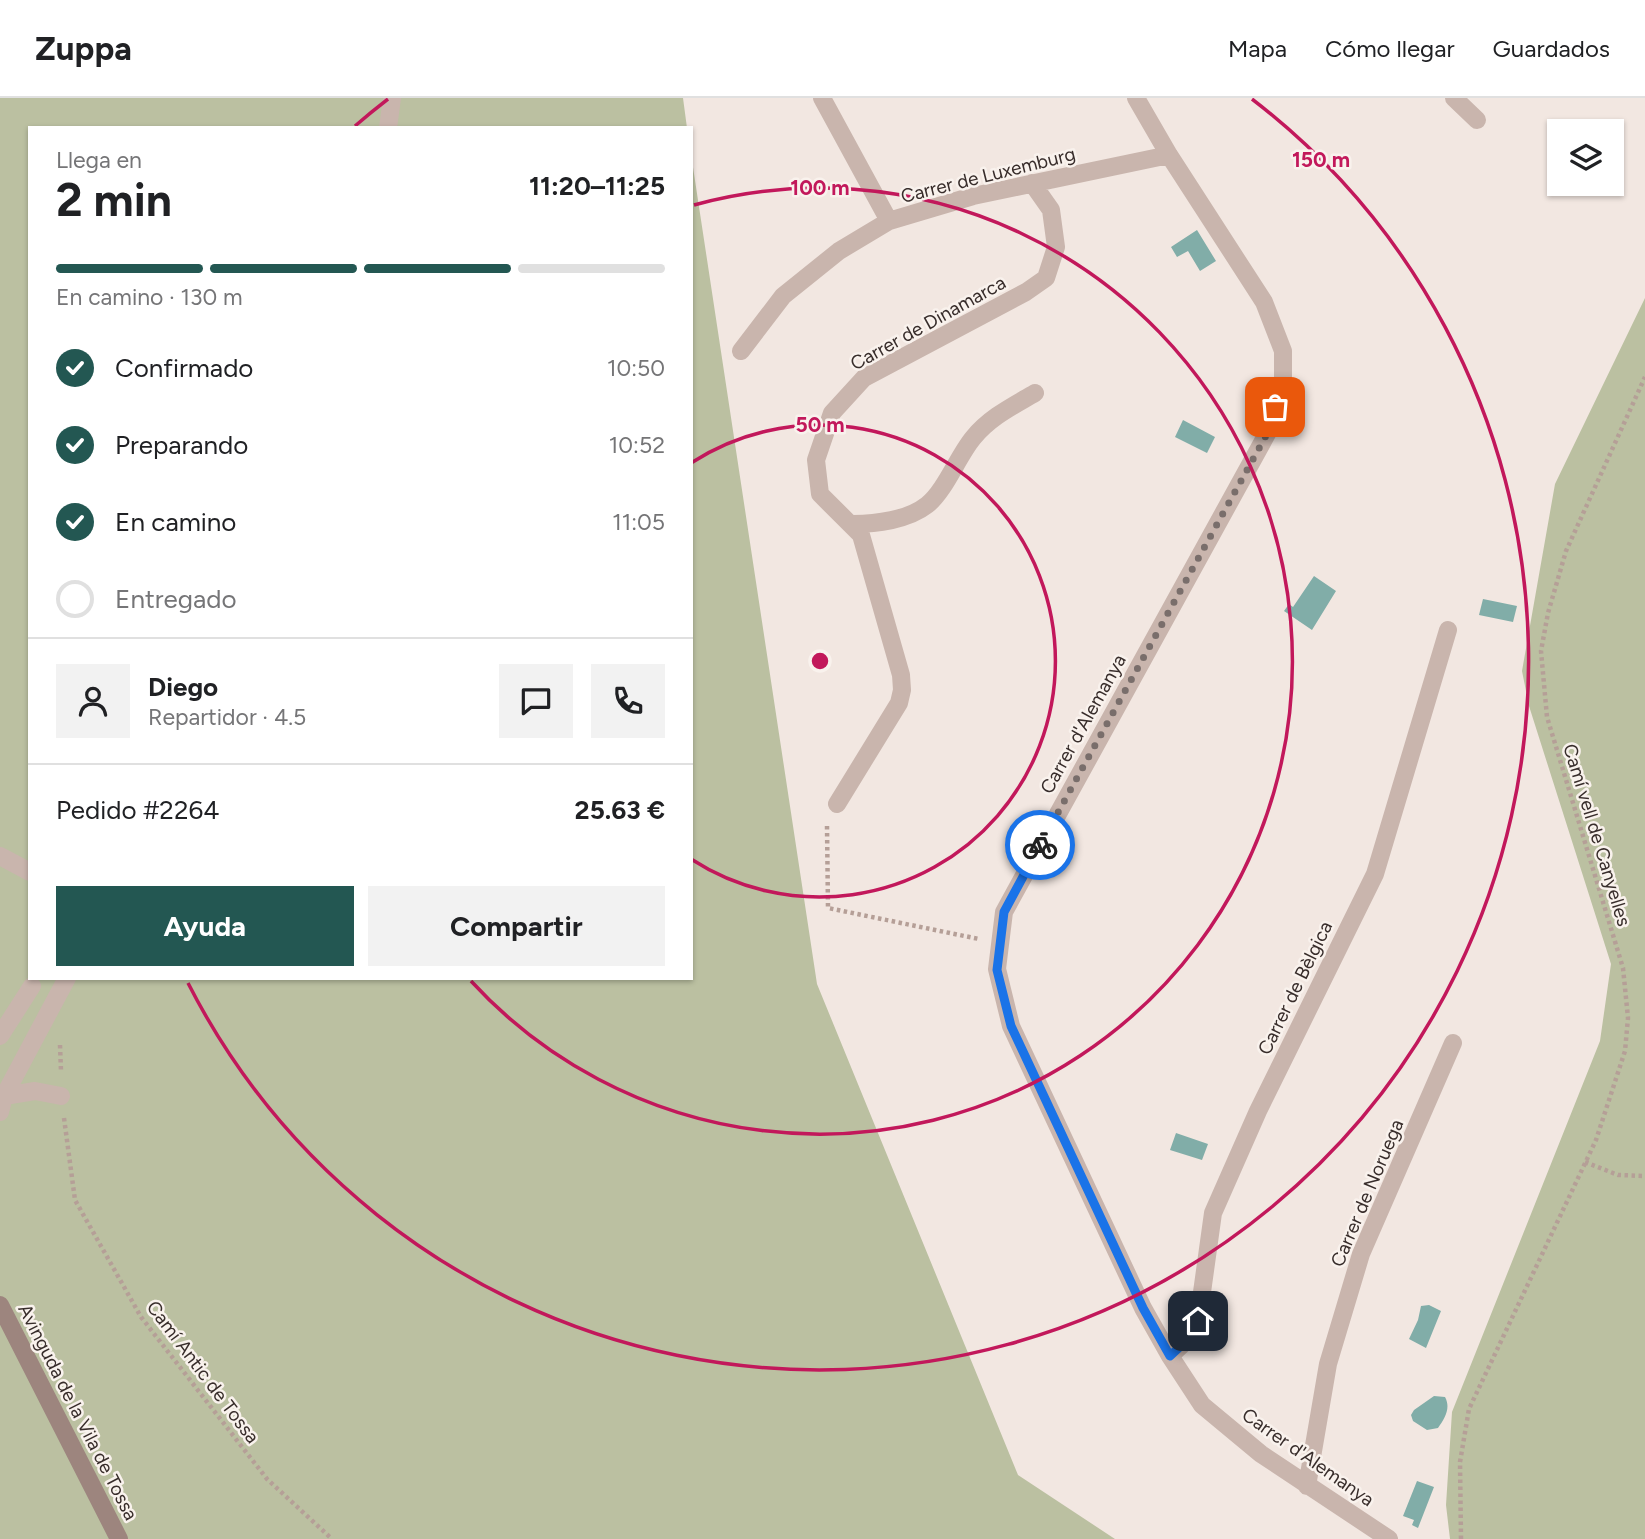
<!DOCTYPE html>
<html lang="es">
<head>
<meta charset="utf-8">
<style>
  body { margin:0; font-family:Figtree,sans-serif; background:#f2f2f2; color:#202124; height:100vh; display:flex; flex-direction:column; font-size:26px; white-space:nowrap }
  * { box-sizing:border-box; margin:0 }
  p { font-size:23px; color:#757577 }
  .icon { flex:none; width:38px; height:38px; fill:none; stroke:currentColor; stroke-width:2; stroke-linecap:round; stroke-linejoin:round }
  .map { position:relative; flex:1; overflow:hidden }
  .side { position:absolute; left:28px; top:28px; width:665px; height:854px; display:flex; flex-direction:column; background:#fff; border-radius:0px; box-shadow:0 2px 5px #0004 }
  .side>* { flex:none }
  .controls { position:absolute; left:1547px; top:21px; display:grid; gap:14px }
  .controls a { display:grid; place-items:center; width:77px; height:77px; border-radius:0px; background:#fff; box-shadow:0 2px 5px #0004; font-size:35px }
  .pin { position:absolute; display:grid; place-items:center; width:60px; height:60px; color:#fff; margin:-30px; border-radius:14px; box-shadow:0 4px 10px #0006 }
  .courier { position:absolute; display:grid; place-items:center; width:70px; height:70px; margin:-35px; border:5px solid #1a73e8; border-radius:50%; background:#fff; color:#222; box-shadow:0 2px 9px #0007 }
  .overview em { font-style:normal; font-weight:700 }
  .overview div { display:flex; flex-direction:column-reverse }
  .overview { display:flex; align-items:center; justify-content:space-between; height:119px; padding:0 28px }
  h1 { font-size:46px; font-weight:700; line-height:52px }
  .bar { display:grid; grid-template-columns:repeat(4,1fr); gap:10px 7px; align-content:center; height:84px; padding:0 28px }
  .bar i { height:9px; border-radius:5px; background:#e0e0e0 }
  .bar .active { background:#235752 }
  .bar p { grid-column:span 4 }
  .line { display:flex; align-items:center; gap:18px; padding:0 28px; border-top:2px solid #e0e0e0 }
  .line div { flex:1 }
  .round { display:grid; place-items:center; flex:none; width:74px; height:74px; border-radius:0px; background:#f2f2f2 }
  ol { padding:0 28px; list-style:none }
  li { display:flex; align-items:center; gap:21px; height:77px }
  li p { margin-inline-start:auto }
  li .icon { padding:7px; border-radius:50%; background:#235752; color:#fff; stroke-width:4 }
  li:last-child { color:#757577 }
  li i { width:38px; height:38px; border:4px solid #e0e0e0; border-radius:50% }
  .button { display:flex; gap:14px; margin-top:auto; padding:14px 28px }
  .button a { flex:1; height:80px; border-radius:0px; background:#235752; color:#fff; font-size:28px; font-weight:700; line-height:80px; text-align:center }
  .button a+a { background:#f2f2f2; color:#202124 }
  header { display:flex; align-items:center; gap:42px; box-sizing:border-box; height:98px; padding:0 35px; background:#fff; border-bottom:2px solid #e0e0e0 }
  header strong { font-size:33px }
  nav { display:flex; gap:38px; margin-inline-start:auto; font-size:24px }
  .map>svg:first-child { display:block }
</style>
</head>
<body>
<header>
<strong>Zuppa</strong>
<nav><a>Mapa</a><a>Cómo llegar</a><a>Guardados</a></nav>
</header>
<div class="map">
<svg width="1645" height="1441" viewBox="0 0 1645 1441">
  <rect width="100%" height="100%" fill="#f2e7e1"/>
  <path fill="#bbc0a1" d="M0,0H683L687,30H30V880H691V56L817,886L1018,1377L1115,1441H0Z
    M1645,200V1441H1450L1446,1407L1452,1314L1600,943L1611,866L1529,608L1522,573L1555,386Z"/>
  <path fill="#81ada8" d="M1197,132L1216,163L1200,173L1188,153L1177,159L1171,149Z
    M1183,322L1215,339L1207,355L1175,339Z
    M1314,478L1336,493L1312,532L1284,513L1289,506L1293,509Z
    M1483,501L1517,508L1513,524L1479,517Z
    M1176,1035L1208,1046L1202,1062L1170,1052Z
    M1429,1207L1441,1213L1426,1250L1409,1241L1418,1222L1421,1208Z
    M1434,1298L1445,1299C1451,1310 1445,1320 1438,1330L1427,1332L1413,1323L1411,1317L1414,1312Z
    M1417,1383L1434,1389L1418,1430L1412,1427L1414,1422L1403,1418Z"/>
  <g fill="none" stroke-linecap="round" stroke-linejoin="round">
    <path stroke="#b59f97" stroke-width="4.5" stroke-dasharray="3.5 3.5" stroke-linecap="butt" d="M827,728L828,810L979,841
      M60,947L61,973
      M64,1020L75,1102L141,1219L267,1381L332,1441
      M1585,1064L1618,1077L1645,1078
      M1461,1441L1460,1364L1469,1311L1596,1042L1625,953L1628,920L1623,870L1547,619L1541,553L1548,515L1566,453L1645,279"/>
    <path stroke="#c9b5ad" stroke-width="18" d="M822,0L889,123
      M1136,0L1169,57L1264,204L1283,253V285L1268,334L1004,814L997,871L1011,928L1143,1210L1170,1258L1202,1307L1261,1356L1389,1441
      M1454,0L1477,22
      M388,30L392,0
      M741,253L783,198L839,153L889,123L973,98L1169,57
      M853,426C876,426 908,422 927,407C945,393 958,358 973,340C990,319 1013,308 1035,295
      M837,706L899,605L902,592L901,577L861,437L820,396L816,362L832,315L864,280L1026,194L1046,180L1056,149L1051,112L1032,85
      M0,758L30,774
      M0,938L32,888
      M4,998L35,993L61,998
      M0,1014L4,998L67,880
      M1170,1258L1185,1244L1198,1223L1213,1115L1258,1013L1375,776L1448,532
      M1307,1388L1328,1266L1361,1156L1453,945"/>
    <path stroke="#9d857e" stroke-width="18" d="M0,1207L119,1441"/>
  </g>
  <g fill="none" stroke-linecap="round" stroke-linejoin="round">
    <path stroke="#796e6b" stroke-width="7" stroke-dasharray="0 12.6" d="M1040,747L1268,334L1275,309"/>
    <path stroke="#1a73e8" stroke-width="9" d="M1040,747L1004,814L997,872L1011,928L1143,1210L1170,1258L1185,1244L1198,1223"/>
  </g>
  <g fill="none" stroke="#c2185b" stroke-width="3.5">
    <path d="M691 365A236 236 0 1 1 691 761"/>
    <path d="M694 107A473 473 0 1 1 471 883"/>
    <path d="M355 28A709 709 0 0 1 388 1M1252 1A709 709 0 1 1 188 885"/>
  </g>
  <g text-anchor="middle" dominant-baseline="central" stroke-width="5" stroke-linejoin="round" paint-order="stroke">
    <g font-size="19" fill="#382d2b" stroke="#f9f2ed">
      <text transform="translate(988 77) rotate(-14)">Carrer de Luxemburg</text>
      <text transform="translate(928 225) rotate(-29)">Carrer de Dinamarca</text>
      <text transform="translate(1083 626) rotate(-61)">Carrer d'Alemanya</text>
      <text transform="translate(1597 737) rotate(73)">Camí vell de Canyelles</text>
      <text transform="translate(1295 890) rotate(-64)">Carrer de Bèlgica</text>
      <text transform="translate(1367 1095) rotate(-67)">Carrer de Noruega</text>
      <text transform="translate(203 1274) rotate(53)">Camí Antic de Tossa</text>
      <text transform="translate(78 1314) rotate(63)">Avinguda de la Vila de Tossa</text>
      <text transform="translate(1308 1359) rotate(35)">Carrer d'Alemanya</text>
    </g>
  </g>
  <circle cx="820" cy="563" r="10" fill="#c2185b" stroke="#f9f2ed" stroke-width="3.5"/>
  <g font-size="21" text-anchor="middle" font-weight="bold" fill="#c2185b" stroke="#f9f2ed" stroke-width="5" stroke-linejoin="round" paint-order="stroke">
    <text x="1321" y="69">150 m</text>
    <text x="820" y="97">100 m</text>
    <text x="820" y="334">50 m</text>
  </g>
</svg>
<div class="controls">
<a><svg class="icon" aria-label="layers" viewBox="0 0 24 24"><path d="M12 4l9 5-9 5-9-5zM3 14l9 5 9-5"/></svg></a>
</div>
<div class="pin" style="left:1275px;top:309px;background:#ea580c"><svg class="icon" aria-label="bag" viewBox="0 0 24 24"><path d="M5 8h14l-1 12H6zM9 8a3 3 0 0 1 6 0"/></svg></div>
<div class="pin" style="left:1198px;top:1223px;background:#1f2937"><svg class="icon" aria-label="home" viewBox="0 0 24 24"><path d="M3 11l9-7 9 7M6 9v11h12V9"/></svg></div>
<div class="courier" style="left:1040px;top:747px"><svg class="icon" aria-label="bike" viewBox="0 0 24 24"><circle cx="6" cy="16" r="4"/><circle cx="18" cy="16" r="4"/><path d="M6 16l4-8h5l3 8M10 8l3 8H6M13 5h3"/></svg></div>
<section class="side">
<div class="overview"><div><h1>2 min</h1><p>Llega en</p></div><em>11:20–11:25</em></div>
<div class="bar"><i class="active"></i><i class="active"></i><i class="active"></i><i></i><p>En camino · 130 m</p></div>
<ol>
<li><svg class="icon" aria-label="check" viewBox="0 0 24 24"><path d="M5 12l5 5 9-10"/></svg>Confirmado<p>10:50</p></li>
<li><svg class="icon" aria-label="check" viewBox="0 0 24 24"><path d="M5 12l5 5 9-10"/></svg>Preparando<p>10:52</p></li>
<li><svg class="icon" aria-label="check" viewBox="0 0 24 24"><path d="M5 12l5 5 9-10"/></svg>En camino<p>11:05</p></li>
<li><i></i>Entregado</li>
</ol>
<div class="line" style="height:126px"><a class="round"><svg class="icon" aria-label="person" viewBox="0 0 24 24"><circle cx="12" cy="8" r="4"/><path d="M4 21q1-7 8-7t8 7"/></svg></a><div><b>Diego</b><p>Repartidor · 4.5</p></div><a class="round"><svg class="icon" aria-label="chat" viewBox="0 0 24 24"><path d="M4 5h16v11H9l-5 4z"/></svg></a><a class="round"><svg class="icon" aria-label="phone" viewBox="0 0 24 24"><path d="M5 4h4l2 5-3 2q2 4 5 5l2-3 5 2v4C11 20 4 13 5 4z"/></svg></a></div>
<div class="line" style="height:91px"><div>Pedido #2264</div><b>25.63 €</b></div>
<div class="button"><a>Ayuda</a><a>Compartir</a></div>
</section>
</div>
</body>
</html>
